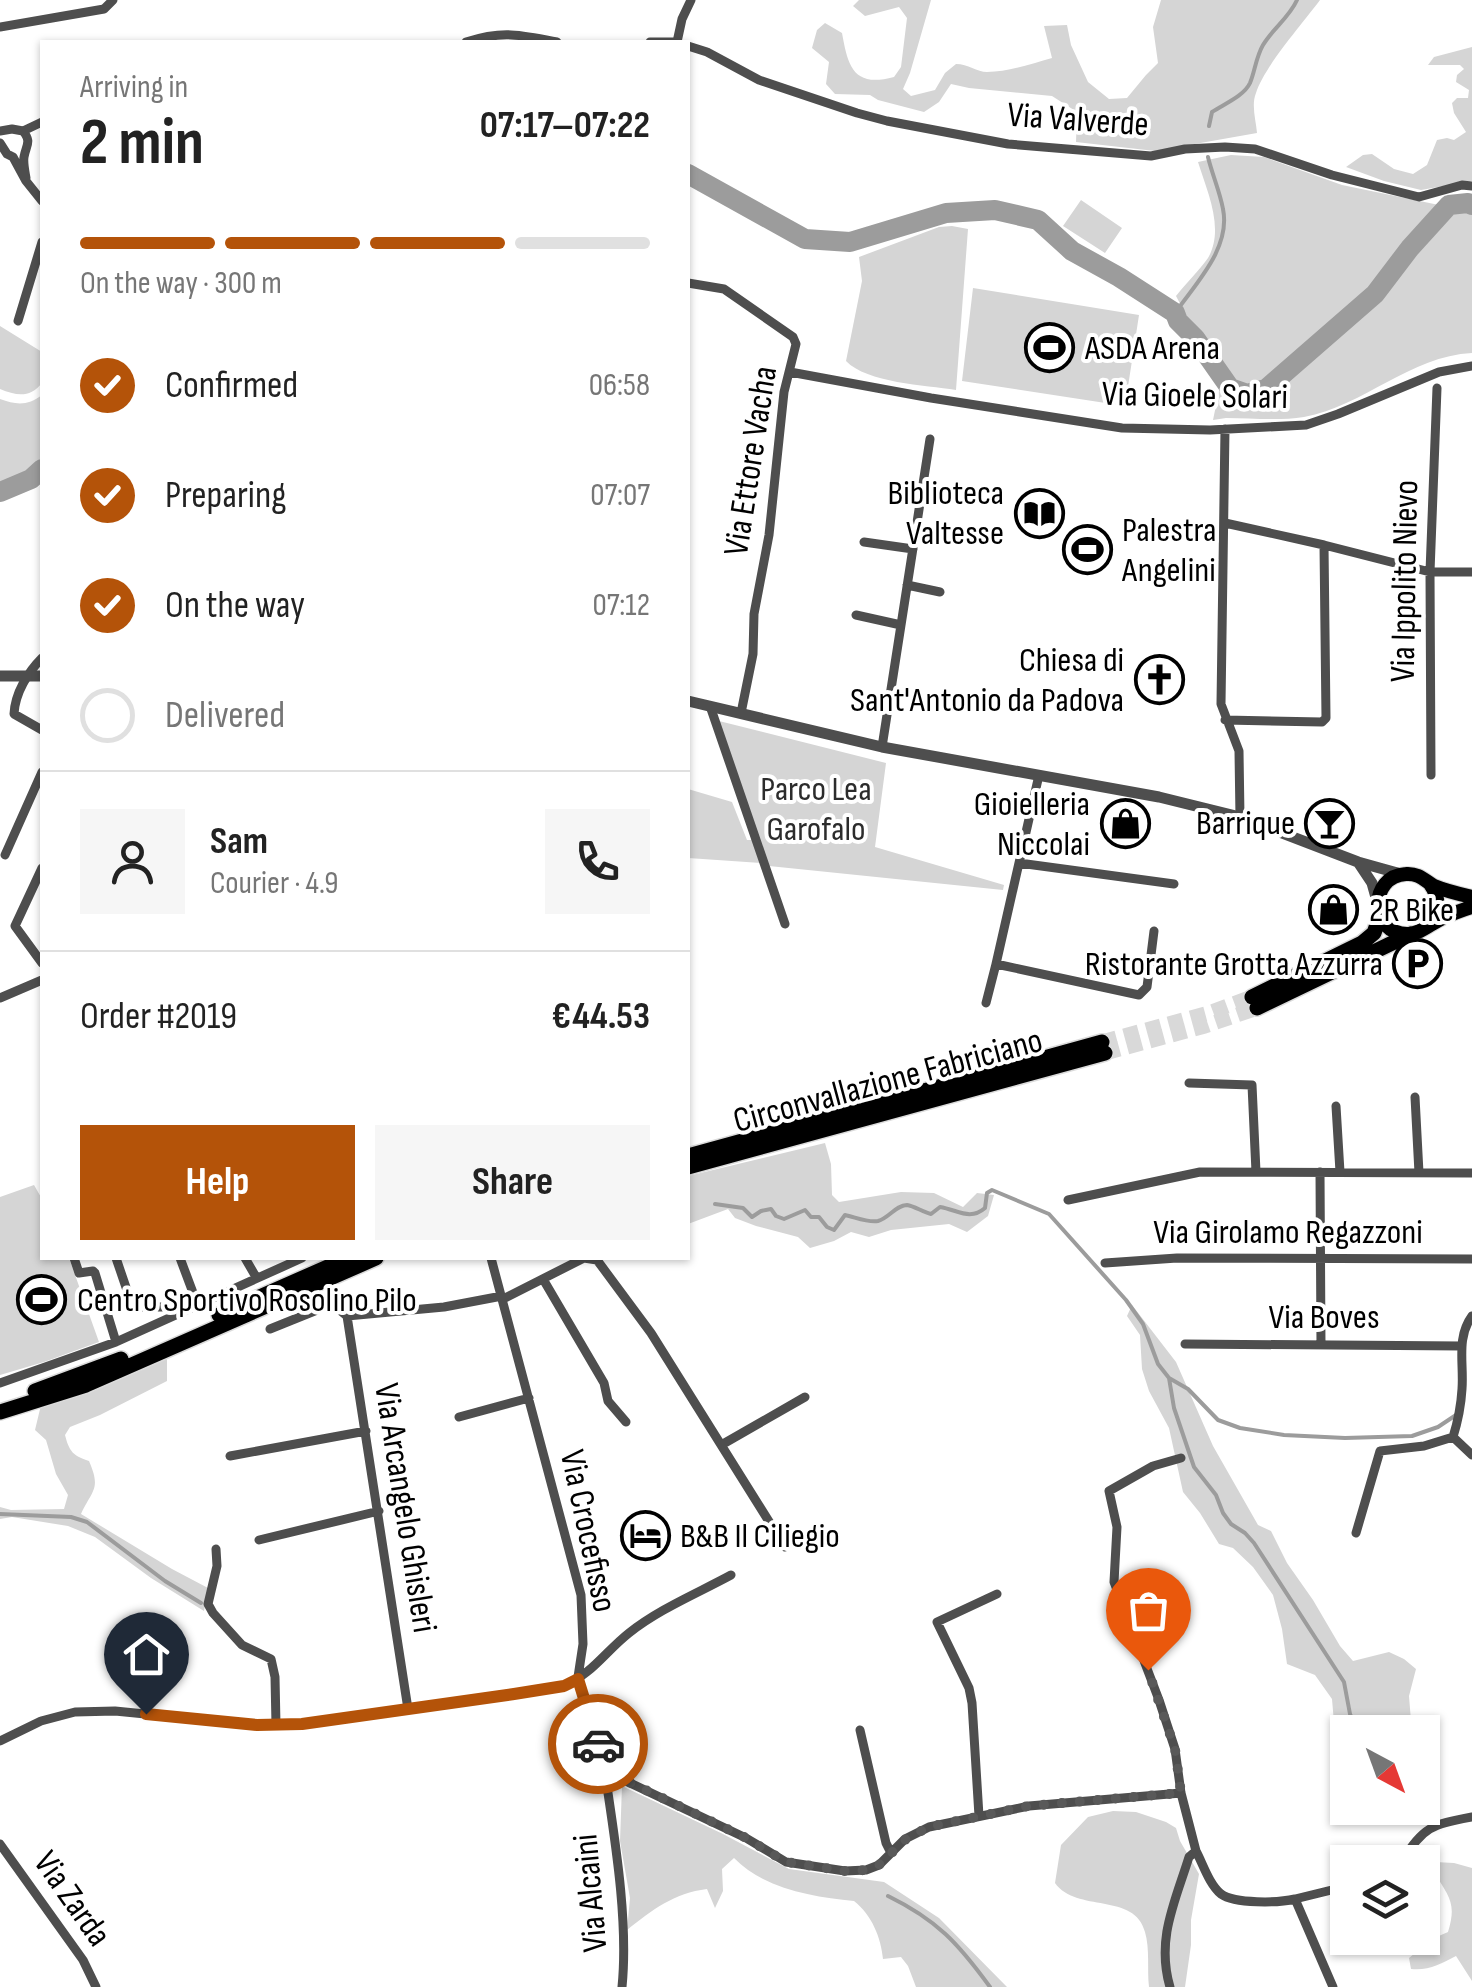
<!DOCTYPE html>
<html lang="en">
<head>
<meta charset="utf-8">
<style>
  body { margin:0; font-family:"Sofia Sans Condensed",sans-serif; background:#f6f6f6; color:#222; height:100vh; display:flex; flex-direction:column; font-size:38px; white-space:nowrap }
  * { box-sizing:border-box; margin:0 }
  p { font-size:32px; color:#767676 }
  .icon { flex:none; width:55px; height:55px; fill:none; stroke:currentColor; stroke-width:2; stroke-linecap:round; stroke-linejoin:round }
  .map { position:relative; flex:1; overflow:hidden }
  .side { position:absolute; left:40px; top:40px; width:650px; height:1220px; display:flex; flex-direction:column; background:#fff; border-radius:0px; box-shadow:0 2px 8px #0004 }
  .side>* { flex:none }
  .needle { width:65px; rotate:139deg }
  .controls { position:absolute; left:1330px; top:1715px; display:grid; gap:20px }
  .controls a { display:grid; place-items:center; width:110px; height:110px; border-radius:0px; background:#fff; box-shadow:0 2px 8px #0004; font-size:50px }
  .pin { position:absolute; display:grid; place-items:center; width:85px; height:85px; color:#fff; margin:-102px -42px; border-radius:50% 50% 50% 0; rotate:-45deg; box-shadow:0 0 10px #0007 }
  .pin .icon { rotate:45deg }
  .courier { position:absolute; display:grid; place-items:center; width:100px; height:100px; margin:-50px; border:8px solid #b45309; border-radius:50%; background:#fff; color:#222; box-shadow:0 2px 12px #0007 }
  .head em { font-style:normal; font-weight:700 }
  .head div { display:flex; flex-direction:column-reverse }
  .head { display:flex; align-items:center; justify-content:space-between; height:170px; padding:0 40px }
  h1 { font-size:65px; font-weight:700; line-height:75px }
  .bar { display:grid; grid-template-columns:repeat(4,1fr); gap:15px 10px; align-content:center; height:120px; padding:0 40px }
  .bar i { height:12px; border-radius:8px; background:#e0e0e0 }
  .bar .on { background:#b45309 }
  .bar p { grid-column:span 4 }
  .line { display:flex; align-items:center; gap:25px; padding:0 40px; border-top:2px solid #e0e0e0 }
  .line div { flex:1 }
  .round { display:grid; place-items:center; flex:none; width:105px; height:105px; border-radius:0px; background:#f6f6f6 }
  ol { padding:0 40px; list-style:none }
  li { display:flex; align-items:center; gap:30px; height:110px }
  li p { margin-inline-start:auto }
  li .icon { padding:10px; border-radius:50%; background:#b45309; color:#fff; stroke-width:4 }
  li:last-child { color:#767676 }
  li i { width:55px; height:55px; border:5px solid #e0e0e0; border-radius:50% }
  .cta { display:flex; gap:20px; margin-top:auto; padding:20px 40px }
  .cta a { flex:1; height:115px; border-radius:0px; background:#b45309; color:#fff; font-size:40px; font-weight:700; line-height:115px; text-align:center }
  .cta a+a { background:#f6f6f6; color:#222 }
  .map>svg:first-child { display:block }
</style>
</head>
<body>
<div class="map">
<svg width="1472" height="1987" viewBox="0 0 1472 1987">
  <rect width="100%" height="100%" fill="#fff"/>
  <path fill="#d5d5d5" d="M859,0H931L910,73L903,89L911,96L935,90L945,73L956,64C968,64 977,72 987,72C1008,72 1031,64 1052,58L1044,26L1067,25L1071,45L1088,82L1109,99L1127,98L1146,75L1158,63L1153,27L1161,0H1320C1303,23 1264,67 1256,93C1251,105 1256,120 1257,133L1155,151L1076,142L1077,112L1052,96L969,88L951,84L939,102L924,112L878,100L870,95L835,94L826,84L829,62L812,48L817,30L825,23L842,33C848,66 853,88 894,77L901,67L907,18L899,7L865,16L853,6Z
    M1472,47V181L1421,190L1384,181L1346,167L1363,155L1372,154L1394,169L1413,174L1427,165L1437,140L1447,138L1454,140L1466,132L1454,113L1452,103L1457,98H1468L1469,90L1456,82L1457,75L1464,69L1460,65H1428L1434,57Z
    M1231,155L1264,157L1342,185L1439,205L1371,294L1443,205L1457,196L1472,197V353C1410,356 1364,406 1304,417C1279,421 1251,418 1226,418L1213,420L1220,386L1225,379L1232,386L1239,388L1233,385L1197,336L1176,296C1186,283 1199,271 1208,258C1225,229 1207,191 1198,162Z
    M1081,200L1122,228L1105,253L1063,226Z
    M952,226L968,229L956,390C925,385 867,383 846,361L862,281L859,257L939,227Z
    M973,288L1139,315L1125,406L962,381Z
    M0,326L42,352V383C30,398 17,396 0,389Z
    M42,395V459L25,474L0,486V399C16,405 28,406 42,395Z
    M719,721L886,763L875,847L1004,885L1003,890L769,866Z
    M688,789L732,802L747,840H754L761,863L688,858Z
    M825,1143L831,1164L832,1195L839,1202L901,1192L934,1193L963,1207L977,1193L994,1195L988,1216L967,1232L949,1224L891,1230L869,1237L851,1232L834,1241L810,1248L798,1237L756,1226L735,1218L728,1209L688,1224V1176Z
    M34,1185L42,1199V1258H69L99,1342L44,1362L0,1375V1197Z
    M1132,1305L1176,1362L1213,1446L1258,1525L1271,1531L1287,1563L1313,1600L1340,1646L1353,1661L1389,1652L1404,1659L1416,1669L1409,1696L1411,1721L1383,1727L1382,1732H1348L1347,1800L1340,1794L1332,1699L1315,1675L1287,1664L1282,1629L1273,1595L1253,1567L1233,1548L1219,1544L1200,1513L1183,1492L1169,1428L1149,1391L1142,1369L1140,1335L1127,1316Z
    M167,1359V1381L100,1415L70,1427L65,1435C69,1451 73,1456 89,1461C101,1489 93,1489 81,1514L172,1569L208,1588L204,1611L151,1578L95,1537L68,1526L12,1517L0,1519V1507L11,1510L64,1509L68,1495L56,1474L46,1440L35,1430L41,1405Z
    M622,1786L723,1834L789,1869L884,1882L939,1918L1007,1987H916L908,1966L901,1957L883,1959C881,1938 872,1915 854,1901C813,1897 764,1889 734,1858L722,1869L723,1891L715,1908L707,1889C674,1893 652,1910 627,1930L630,1898L620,1841Z
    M1113,1811L1136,1812L1166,1822L1176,1828L1180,1841L1199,1874L1191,1920V1945L1185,1987H1149C1147,1969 1150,1949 1145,1932C1135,1892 1076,1913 1055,1883L1061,1845L1088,1817Z
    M1435,1862L1454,1863L1472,1868V1981L1456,1956C1441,1964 1428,1971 1411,1969L1409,1958L1432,1939L1448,1932C1457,1903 1449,1897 1434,1872Z"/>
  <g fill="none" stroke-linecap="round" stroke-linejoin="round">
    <path stroke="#9c9c9c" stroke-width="4" d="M1209,126L1212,112C1224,104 1244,96 1250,83C1255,71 1256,57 1263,45C1273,28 1289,18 1297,0
      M1175,313C1196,283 1231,248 1223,209C1220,192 1212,174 1208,157
      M715,1204L743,1208L752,1217L761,1211L771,1209L776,1216L784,1219L805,1210L811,1217H819L827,1227L834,1230L845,1215C855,1217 868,1223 878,1221C889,1218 896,1205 907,1205C914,1206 923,1212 931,1214L940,1207C958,1210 970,1221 985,1208L987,1193L992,1190L1049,1214L1126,1300L1143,1324L1158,1364L1169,1378L1188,1389L1218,1420L1240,1428L1284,1435L1345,1438L1412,1436L1438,1427L1456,1415
      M1169,1378L1174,1408L1194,1467L1216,1495L1223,1513L1231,1524L1245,1533L1254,1543L1344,1682L1350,1714L1358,1732
      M0,1514L71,1517L87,1522L165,1581L201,1603
      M888,1896C937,1920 958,1943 990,1987"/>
    <path stroke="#9c9c9c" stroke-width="20" d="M688,174L805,239L850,242L946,213L995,210L1038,220L1072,251L1119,277L1175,313L1178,321L1195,338L1230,388L1247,394L1266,389L1375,294L1410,248L1449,205L1468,203L1472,205
      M0,492L31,479L42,469"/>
    <path stroke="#d9d9d9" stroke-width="15" stroke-dasharray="15 8" stroke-linecap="butt" d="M1102,1042L1209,1013L1252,997
      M1105,1053L1205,1026L1257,1008"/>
    <defs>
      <path id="primary" d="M1472,897C1459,894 1446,891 1434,886C1425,881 1419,873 1406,874C1368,876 1369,935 1408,934C1421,934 1431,923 1443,918C1452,914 1462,910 1472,907
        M1430,924C1440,911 1440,898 1430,884"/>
      <path id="trunk" d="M1252,997L1362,943L1374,933L1380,916
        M1257,1008L1411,934
        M688,1156L1102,1042
        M688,1167L1105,1053
        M219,1315L348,1258
        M35,1391L121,1359
        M0,1412L86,1385L376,1258"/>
    </defs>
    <use href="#primary" stroke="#dbdbdb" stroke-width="16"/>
    <use href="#trunk" stroke="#dbdbdb" stroke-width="18"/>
    <path stroke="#4e4e4e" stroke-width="9" d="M0,27L104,9L113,0
      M466,42C504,30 519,35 557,42
      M650,42H674
      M677,42L682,19L691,0
      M688,46L707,52L759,80L857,113L887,121L1008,144L1151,156L1185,149L1225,147L1255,149L1332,175L1419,197L1462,185L1472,186
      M0,131L12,129L23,131L42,122
      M23,131C32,142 26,145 24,157C23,163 25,172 26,178
      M0,143L7,154L13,157L26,181L42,201
      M688,283L724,289L793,337L796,344L784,392L769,535L754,614L753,654L741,713
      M18,321L42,242
      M790,372L931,398L1122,428L1210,430L1306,425L1338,414L1439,372L1472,366
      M1225,429L1221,704L1239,751L1240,817
      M1225,523L1324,545L1430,572H1472
      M864,542L913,549
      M907,585L940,592
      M856,615L901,625
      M42,658C28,672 15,693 14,714L42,730
      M710,706L785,924
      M1225,720L1322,722L1326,718L1324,545
      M882,747L930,439
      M1039,775L996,964L1139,995L1147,987L1154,931
      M1431,775L1430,572L1437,388
      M5,855L42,772
      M1019,863L1174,884
      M42,868L15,926L42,963
      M0,998L42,980
      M986,1003L996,964
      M1189,1083L1252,1085L1256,1172
      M1415,1097L1419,1173
      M1336,1106L1340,1172
      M1320,1172L1321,1345
      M1068,1200L1200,1172L1472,1173
      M74,1258L79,1273L93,1271L95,1273L116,1342
      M116,1258L132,1305L136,1307H176L180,1314
      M180,1258L198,1306
      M245,1258L256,1277
      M491,1258L581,1595L583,1644L578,1677
      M1105,1263L1177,1258L1472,1259
      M543,1279L604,1383L608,1401L626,1422
      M503,1299L584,1258L597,1260L651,1333L785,1547
      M347,1316L444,1307L502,1296
      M1472,1316C1456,1338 1464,1363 1462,1389C1461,1406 1458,1421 1453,1437L1472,1455
      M270,1329L332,1304L347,1316L408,1709
      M1185,1344L1462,1346
      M0,1383L116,1342L302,1258
      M459,1417L529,1398
      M723,1444L805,1397
      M230,1456L366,1431
      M1356,1533L1380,1451L1424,1446L1453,1437
      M259,1540L379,1511
      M216,1549L217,1566L208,1604L213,1613L242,1645L271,1659L275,1677L276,1725
      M578,1679L604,1764C610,1775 607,1782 608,1793C617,1853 628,1927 622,1987
      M860,1730L886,1843L891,1853
      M0,1741L41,1721L75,1712L115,1711L257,1725L301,1724L564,1686C593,1673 605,1652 629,1633C659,1609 698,1593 731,1575
      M609,1773L746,1838L786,1862L845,1871L866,1870L879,1865L905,1839L929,1827L1029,1806L1181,1793
      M979,1816L972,1703L969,1688L937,1622L997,1594
      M0,1844L83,1960L96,1987
      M1196,1851C1203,1864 1209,1884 1221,1894C1235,1904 1278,1903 1295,1899L1333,1987
      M1401,1862C1425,1826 1430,1825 1472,1817
      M1295,1899L1348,1886
      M1170,1987C1156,1939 1175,1902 1189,1857L1196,1851L1181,1793L1175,1749L1159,1700L1114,1582L1117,1527L1109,1491L1153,1466L1181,1458"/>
    <path stroke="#4e4e4e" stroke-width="11" d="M0,676H42
      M688,701L882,747L1159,797L1240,817L1358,862L1401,874
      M1358,862L1372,883L1377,901"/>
    <use href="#primary" stroke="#000" stroke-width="14"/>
    <use href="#trunk" stroke="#000" stroke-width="15"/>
  </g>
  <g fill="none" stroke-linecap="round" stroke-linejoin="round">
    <path stroke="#595959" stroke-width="10" stroke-dasharray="0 18" d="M598,1744L610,1773L746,1838L786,1862L845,1871L866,1870L879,1865L906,1839L929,1827L1028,1806L1181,1793L1175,1749L1148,1670"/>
    <path stroke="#b45309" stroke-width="12" d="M146,1714L257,1725L302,1724L514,1694L564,1686L578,1679L598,1744"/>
  </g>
  <defs>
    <symbol id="stadium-ring" viewBox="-11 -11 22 22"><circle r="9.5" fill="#fff" stroke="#000" stroke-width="1.5"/><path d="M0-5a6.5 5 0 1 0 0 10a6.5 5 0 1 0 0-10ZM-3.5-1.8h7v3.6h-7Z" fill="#000"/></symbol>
    <symbol id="library-ring" viewBox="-11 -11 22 22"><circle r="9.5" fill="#fff" stroke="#000" stroke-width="1.5"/><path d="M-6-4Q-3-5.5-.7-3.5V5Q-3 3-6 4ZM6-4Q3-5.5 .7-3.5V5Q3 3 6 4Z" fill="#000"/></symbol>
    <symbol id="church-ring" viewBox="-11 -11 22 22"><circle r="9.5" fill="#fff" stroke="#000" stroke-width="1.5"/><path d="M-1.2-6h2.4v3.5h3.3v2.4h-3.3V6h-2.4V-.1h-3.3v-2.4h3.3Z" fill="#000"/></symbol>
    <symbol id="bar-ring" viewBox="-11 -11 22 22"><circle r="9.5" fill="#fff" stroke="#000" stroke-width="1.5"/><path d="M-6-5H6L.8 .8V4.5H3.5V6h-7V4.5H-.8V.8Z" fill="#000"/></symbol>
    <symbol id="shop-ring" viewBox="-11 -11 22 22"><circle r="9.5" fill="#fff" stroke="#000" stroke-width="1.5"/><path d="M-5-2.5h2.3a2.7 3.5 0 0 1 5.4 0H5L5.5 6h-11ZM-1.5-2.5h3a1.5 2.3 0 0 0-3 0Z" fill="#000"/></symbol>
    <symbol id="parking-ring" viewBox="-11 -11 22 22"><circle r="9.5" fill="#fff" stroke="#000" stroke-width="1.5"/><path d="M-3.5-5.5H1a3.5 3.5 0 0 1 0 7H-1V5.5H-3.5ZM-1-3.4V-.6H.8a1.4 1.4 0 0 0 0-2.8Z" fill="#000"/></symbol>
    <symbol id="hotel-ring" viewBox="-11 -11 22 22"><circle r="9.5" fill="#fff" stroke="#000" stroke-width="1.5"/><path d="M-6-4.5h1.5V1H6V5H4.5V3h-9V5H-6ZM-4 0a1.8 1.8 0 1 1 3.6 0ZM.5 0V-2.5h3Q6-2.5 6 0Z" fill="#000"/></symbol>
  </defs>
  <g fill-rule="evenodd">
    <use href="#stadium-ring" x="1022" y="320" width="55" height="55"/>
    <use href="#library-ring" x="1012" y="486" width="55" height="55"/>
    <use href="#stadium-ring" x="1060" y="522" width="55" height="55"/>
    <use href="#church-ring" x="1132" y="652" width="55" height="55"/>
    <use href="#bar-ring" x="1302" y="796" width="55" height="55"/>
    <use href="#shop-ring" x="1098" y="796" width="55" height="55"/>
    <use href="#shop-ring" x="1306" y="882" width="55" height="55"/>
    <use href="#parking-ring" x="1390" y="936" width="55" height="55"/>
    <use href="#stadium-ring" x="14" y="1272" width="55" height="55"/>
    <use href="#hotel-ring" x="618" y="1508" width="55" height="55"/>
  </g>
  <g text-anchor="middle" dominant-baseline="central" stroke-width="8" stroke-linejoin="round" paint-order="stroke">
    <g font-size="35" fill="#000" stroke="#fff">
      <text transform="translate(1078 120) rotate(4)">Via Valverde</text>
      <text transform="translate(1195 396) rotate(1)">Via Gioele Solari</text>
      <text transform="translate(751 461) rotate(-81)">Via Ettore Vacha</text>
      <text transform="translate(1405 581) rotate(-89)">Via Ippolito Nievo</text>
      <text transform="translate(888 1081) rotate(-15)">Circonvallazione Fabriciano</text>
      <text x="1288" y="1232">Via Girolamo Regazzoni</text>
      <text x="1324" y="1317">Via Boves</text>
      <text transform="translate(405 1508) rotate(81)">Via Arcangelo Ghisleri</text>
      <text transform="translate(588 1531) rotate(78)">Via Crocefisso</text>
      <text transform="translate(591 1893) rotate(-95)">Via Alcaini</text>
      <text transform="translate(72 1899) rotate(55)">Via Zarda</text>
    </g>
    <g font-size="35" fill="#000" stroke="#fff" text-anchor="start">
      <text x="1085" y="348">ASDA Arena</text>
      <text x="1004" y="493" text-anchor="end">Biblioteca<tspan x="1004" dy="40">Valtesse</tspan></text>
      <text x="1122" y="530">Palestra<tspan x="1122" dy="40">Angelini</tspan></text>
      <text x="1124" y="660" text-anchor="end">Chiesa di<tspan x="1124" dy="40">Sant'Antonio da Padova</tspan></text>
      <text x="1090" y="804" text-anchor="end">Gioielleria<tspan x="1090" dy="40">Niccolai</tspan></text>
      <text x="1295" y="823" text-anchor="end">Barrique</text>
      <text x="1369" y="910">2R Bike</text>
      <text x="1383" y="964" text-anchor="end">Ristorante Grotta Azzurra</text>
      <text x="77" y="1300">Centro Sportivo Rosolino Pilo</text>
      <text x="680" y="1536">B&amp;B Il Ciliegio</text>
    </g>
    <g font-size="35" fill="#2c2c2c" stroke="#fff">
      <text x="816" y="789">Parco Lea<tspan x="816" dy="40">Garofalo</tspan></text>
    </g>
  </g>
</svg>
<div class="controls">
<a><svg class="needle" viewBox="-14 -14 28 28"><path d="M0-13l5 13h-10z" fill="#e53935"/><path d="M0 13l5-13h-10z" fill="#767676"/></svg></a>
<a><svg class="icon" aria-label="layers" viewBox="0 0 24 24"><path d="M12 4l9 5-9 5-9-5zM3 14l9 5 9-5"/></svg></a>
</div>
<div class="pin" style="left:1148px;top:1670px;background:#ea580c"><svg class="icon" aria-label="bag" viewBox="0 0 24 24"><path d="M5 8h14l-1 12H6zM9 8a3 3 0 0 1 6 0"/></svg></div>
<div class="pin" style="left:146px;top:1714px;background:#1f2937"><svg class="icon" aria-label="home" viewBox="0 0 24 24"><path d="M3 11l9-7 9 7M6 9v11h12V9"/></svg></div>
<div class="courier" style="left:598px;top:1744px"><svg class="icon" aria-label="car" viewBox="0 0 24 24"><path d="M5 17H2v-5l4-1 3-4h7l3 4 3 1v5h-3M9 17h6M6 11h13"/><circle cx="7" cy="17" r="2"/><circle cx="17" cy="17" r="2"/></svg></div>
<section class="side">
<div class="head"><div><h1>2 min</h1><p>Arriving in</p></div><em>07:17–07:22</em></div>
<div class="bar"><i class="on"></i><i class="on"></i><i class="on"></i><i></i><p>On the way · 300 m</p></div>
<ol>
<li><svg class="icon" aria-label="check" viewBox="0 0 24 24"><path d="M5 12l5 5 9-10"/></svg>Confirmed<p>06:58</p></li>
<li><svg class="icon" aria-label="check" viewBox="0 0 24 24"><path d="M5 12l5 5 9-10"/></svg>Preparing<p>07:07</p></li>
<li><svg class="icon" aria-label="check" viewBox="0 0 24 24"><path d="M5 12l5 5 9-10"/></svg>On the way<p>07:12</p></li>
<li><i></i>Delivered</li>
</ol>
<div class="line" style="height:180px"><a class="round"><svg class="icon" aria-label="person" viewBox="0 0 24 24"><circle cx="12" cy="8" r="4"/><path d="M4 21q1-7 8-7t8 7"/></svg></a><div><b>Sam</b><p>Courier · 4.9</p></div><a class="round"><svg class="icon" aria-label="phone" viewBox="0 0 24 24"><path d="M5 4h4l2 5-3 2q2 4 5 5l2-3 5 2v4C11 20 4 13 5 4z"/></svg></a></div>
<div class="line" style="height:130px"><div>Order #2019</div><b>€44.53</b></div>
<div class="cta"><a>Help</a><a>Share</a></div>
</section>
</div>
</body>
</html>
